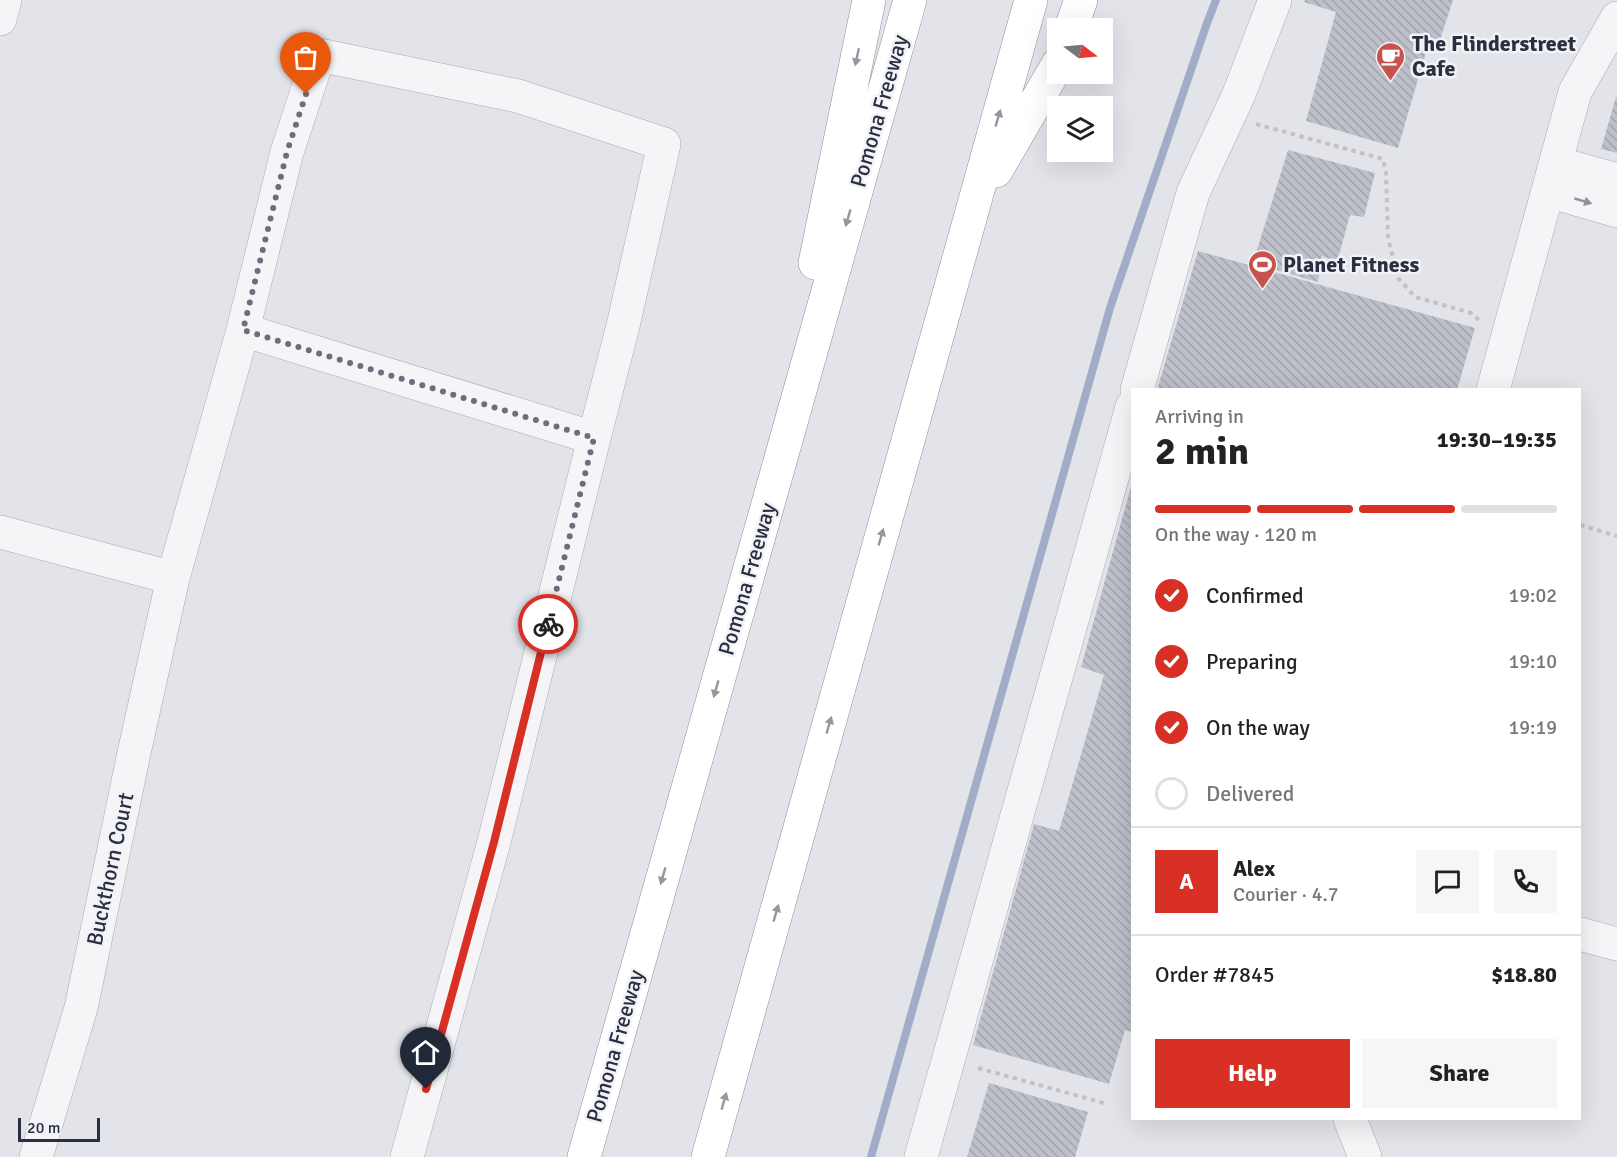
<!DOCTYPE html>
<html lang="en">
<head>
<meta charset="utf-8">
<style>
  body { margin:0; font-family:Signika,sans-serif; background:#f6f6f6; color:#222; height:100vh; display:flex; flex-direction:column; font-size:22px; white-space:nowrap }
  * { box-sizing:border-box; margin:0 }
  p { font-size:20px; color:#767676 }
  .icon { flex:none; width:33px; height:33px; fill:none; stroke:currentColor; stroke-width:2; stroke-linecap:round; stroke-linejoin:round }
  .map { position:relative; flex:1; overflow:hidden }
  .sheet { position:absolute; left:1131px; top:388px; width:450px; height:732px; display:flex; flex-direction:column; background:#fff; border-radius:0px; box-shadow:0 6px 24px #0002 }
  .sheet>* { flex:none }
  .needle { width:39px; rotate:106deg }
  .buttons { position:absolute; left:1047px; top:18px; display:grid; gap:12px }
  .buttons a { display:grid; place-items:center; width:66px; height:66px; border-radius:0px; background:#fff; box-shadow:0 6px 24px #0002; font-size:30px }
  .scale { position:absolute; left:18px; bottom:15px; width:82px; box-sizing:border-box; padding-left:6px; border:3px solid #2b2f41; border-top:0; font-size:16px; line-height:21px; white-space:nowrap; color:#2b2f41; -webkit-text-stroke:4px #f2f3f7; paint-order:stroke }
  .pin { position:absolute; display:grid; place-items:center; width:51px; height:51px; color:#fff; margin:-62px -26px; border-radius:50% 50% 50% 0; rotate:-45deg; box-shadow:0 0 6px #0007 }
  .pin .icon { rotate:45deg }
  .courier { position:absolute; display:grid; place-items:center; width:60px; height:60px; margin:-30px; border:4px solid #d93025; border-radius:50%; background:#fff; color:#222; box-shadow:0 2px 8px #0007 }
  .overview em { font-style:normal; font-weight:700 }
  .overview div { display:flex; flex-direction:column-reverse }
  .overview { display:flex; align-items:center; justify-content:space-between; height:102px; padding:0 24px }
  h1 { font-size:39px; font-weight:700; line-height:45px }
  .bar { display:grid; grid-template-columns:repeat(4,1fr); gap:9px 6px; align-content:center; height:72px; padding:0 24px }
  .bar i { height:8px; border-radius:4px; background:#e0e0e0 }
  .bar .active { background:#d93025 }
  .bar p { grid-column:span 4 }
  .line { display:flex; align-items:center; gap:15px; padding:0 24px; border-top:2px solid #e0e0e0 }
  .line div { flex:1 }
  .round { display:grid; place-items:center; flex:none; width:63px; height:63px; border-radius:0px; background:#f6f6f6 }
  ol { padding:0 24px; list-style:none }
  li { display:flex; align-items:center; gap:18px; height:66px }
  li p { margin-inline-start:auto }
  li .icon { padding:6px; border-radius:50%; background:#d93025; color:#fff; stroke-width:4 }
  li:last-child { color:#767676 }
  li i { width:33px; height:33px; border:3px solid #e0e0e0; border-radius:50% }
  .action { display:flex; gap:12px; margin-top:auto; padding:12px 24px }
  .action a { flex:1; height:69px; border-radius:0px; background:#d93025; color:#fff; font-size:24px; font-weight:700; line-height:69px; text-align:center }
  .action a+a { background:#f6f6f6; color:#222 }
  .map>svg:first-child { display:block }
</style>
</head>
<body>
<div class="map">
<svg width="1617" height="1157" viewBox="0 0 1617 1157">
  <defs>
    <pattern id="building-back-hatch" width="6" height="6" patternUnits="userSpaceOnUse" patternTransform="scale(1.5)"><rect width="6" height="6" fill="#bdbfc9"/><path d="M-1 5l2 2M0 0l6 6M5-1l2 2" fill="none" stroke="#a3a4ae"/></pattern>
  </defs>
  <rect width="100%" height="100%" fill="#e2e4ea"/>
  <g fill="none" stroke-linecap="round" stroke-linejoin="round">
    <path stroke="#a0acc8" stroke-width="8" d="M871,1157L1110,308L1207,23L1216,0"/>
  </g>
  <path fill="url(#building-back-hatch)" d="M1305,0H1453L1440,40L1430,38L1398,148L1306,121L1336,12L1304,2Z
    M1616,97L1617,98V153L1601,149Z
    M1288,150L1375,173L1364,217L1350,215L1337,262L1322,256L1318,282L1253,263Z
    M1198,251L1475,328L1457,390H1157Z
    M1132,483V1032L1125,1030L1109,1084L973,1045L1034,824L1059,831L1104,675L1081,667Z
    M989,1083L1088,1112L1075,1157H967Z"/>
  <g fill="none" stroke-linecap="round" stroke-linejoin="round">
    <defs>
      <path id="minor" d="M0,19L5,0
        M1556,163L1617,180
        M1548,191L1617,211
        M243,330L594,438L494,842L407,1157
        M1137,390L1193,193L1239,94L1275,0
        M1493,390L1575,92L1617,18
        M0,532L173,578L134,753L81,1008L36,1157
        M173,578L243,330L287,152L319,55L518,96L664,144L623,326L594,438
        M1580,934L1617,944
        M1350,1119L1365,1157
        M921,1157L1132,407"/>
      <path id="highway" d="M1071,28L1081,0
        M996,171L1058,64
        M815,263L869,0
        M584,1157L910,0
        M708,1157L1031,0"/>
    </defs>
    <use href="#minor" stroke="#a7aab4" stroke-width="34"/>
    <use href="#highway" stroke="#8b8fa0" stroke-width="34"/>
    <path stroke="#c0c2c8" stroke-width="4" stroke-dasharray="4.5 4.5" stroke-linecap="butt" d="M1256,124L1383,159L1386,172L1388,238L1398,278L1415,297L1471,313L1480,321
      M1580,525L1617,536
      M978,1068L1107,1104"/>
    <use href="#minor" stroke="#f5f5f8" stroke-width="33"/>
    <use href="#highway" stroke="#fff" stroke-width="33"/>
  </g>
  <defs><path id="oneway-solid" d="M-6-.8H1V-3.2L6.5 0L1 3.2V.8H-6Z" transform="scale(1.5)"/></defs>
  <g fill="#9597a0">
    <use href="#oneway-solid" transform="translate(857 57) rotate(102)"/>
    <use href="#oneway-solid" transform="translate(998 118) rotate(-74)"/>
    <use href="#oneway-solid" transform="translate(848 218) rotate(106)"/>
    <use href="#oneway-solid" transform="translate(881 537) rotate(-74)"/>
    <use href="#oneway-solid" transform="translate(716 689) rotate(106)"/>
    <use href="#oneway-solid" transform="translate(829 725) rotate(-74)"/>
    <use href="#oneway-solid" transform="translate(663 876) rotate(106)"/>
    <use href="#oneway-solid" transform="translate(776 913) rotate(-74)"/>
    <use href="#oneway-solid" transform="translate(724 1101) rotate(-74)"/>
  </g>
  <use fill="#90929c" href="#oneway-solid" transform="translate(1583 201) rotate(16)"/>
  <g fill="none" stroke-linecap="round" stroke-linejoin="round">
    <path stroke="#6b6e7c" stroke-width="6" stroke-dasharray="0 10.8" d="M306,94L287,152L243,330L594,438L548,624"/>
    <path stroke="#d93025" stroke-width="8" d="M426,1089L494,842L548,624"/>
  </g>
  <defs>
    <symbol id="cafe-pin" viewBox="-11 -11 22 30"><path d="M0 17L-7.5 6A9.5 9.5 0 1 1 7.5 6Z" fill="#c7534f" stroke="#f2f3f7"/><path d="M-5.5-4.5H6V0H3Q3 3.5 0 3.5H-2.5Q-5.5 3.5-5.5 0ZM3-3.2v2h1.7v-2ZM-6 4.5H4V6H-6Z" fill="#fff"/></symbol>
    <symbol id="stadium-pin" viewBox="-11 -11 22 30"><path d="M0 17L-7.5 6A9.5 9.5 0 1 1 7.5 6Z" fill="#c7534f" stroke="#f2f3f7"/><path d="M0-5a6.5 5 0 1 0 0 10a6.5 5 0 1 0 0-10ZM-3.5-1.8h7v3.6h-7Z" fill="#fff"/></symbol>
  </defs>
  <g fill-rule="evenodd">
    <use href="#cafe-pin" x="1374" y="40" width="33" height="45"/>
    <use href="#stadium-pin" x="1246" y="248" width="33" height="45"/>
  </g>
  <g text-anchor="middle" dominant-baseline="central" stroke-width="5" stroke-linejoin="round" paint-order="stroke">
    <g font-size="22" font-weight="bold" fill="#2b2f41" stroke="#f2f3f7" text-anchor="start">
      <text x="1412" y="43">The Flinderstreet<tspan x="1412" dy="25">Cafe</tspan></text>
      <text x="1283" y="264">Planet Fitness</text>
    </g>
    <g font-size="22" fill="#2b2f41" stroke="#f2f3f7">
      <text transform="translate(879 111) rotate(-74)">Pomona Freeway</text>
      <text transform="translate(747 579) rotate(-74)">Pomona Freeway</text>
      <text transform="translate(110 869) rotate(-78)">Buckthorn Court</text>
      <text transform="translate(615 1046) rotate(-74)">Pomona Freeway</text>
    </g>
  </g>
</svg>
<div class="buttons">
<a><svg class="needle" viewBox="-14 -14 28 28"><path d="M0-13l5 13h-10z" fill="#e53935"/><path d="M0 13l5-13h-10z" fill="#767676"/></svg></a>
<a><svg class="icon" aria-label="layers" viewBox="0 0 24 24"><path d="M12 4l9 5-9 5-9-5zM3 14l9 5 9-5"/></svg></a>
</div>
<div class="scale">20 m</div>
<div class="pin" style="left:306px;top:94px;background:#ea580c"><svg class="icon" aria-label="bag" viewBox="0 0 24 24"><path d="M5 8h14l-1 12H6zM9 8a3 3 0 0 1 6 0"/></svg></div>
<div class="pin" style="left:426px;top:1089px;background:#1f2937"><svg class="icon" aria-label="home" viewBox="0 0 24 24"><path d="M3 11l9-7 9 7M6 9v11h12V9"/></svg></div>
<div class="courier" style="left:548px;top:624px"><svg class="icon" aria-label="bike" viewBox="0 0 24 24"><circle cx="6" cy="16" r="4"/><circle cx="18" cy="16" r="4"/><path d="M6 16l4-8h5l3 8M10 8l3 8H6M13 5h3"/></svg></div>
<section class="sheet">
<div class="overview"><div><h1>2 min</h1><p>Arriving in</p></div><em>19:30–19:35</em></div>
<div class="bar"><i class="active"></i><i class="active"></i><i class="active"></i><i></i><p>On the way · 120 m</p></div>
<ol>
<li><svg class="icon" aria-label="check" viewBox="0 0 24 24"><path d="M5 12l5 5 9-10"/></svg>Confirmed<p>19:02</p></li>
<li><svg class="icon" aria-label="check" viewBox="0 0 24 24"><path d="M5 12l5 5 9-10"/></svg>Preparing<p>19:10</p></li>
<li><svg class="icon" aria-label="check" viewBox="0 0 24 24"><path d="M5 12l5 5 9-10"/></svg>On the way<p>19:19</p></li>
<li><i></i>Delivered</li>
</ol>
<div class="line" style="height:108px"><b class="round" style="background:#d93025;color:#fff">A</b><div><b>Alex</b><p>Courier · 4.7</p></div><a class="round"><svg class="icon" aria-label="chat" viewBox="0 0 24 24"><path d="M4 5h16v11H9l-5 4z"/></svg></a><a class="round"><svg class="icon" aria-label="phone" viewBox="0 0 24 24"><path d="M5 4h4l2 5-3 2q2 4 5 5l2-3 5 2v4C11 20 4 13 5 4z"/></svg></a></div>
<div class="line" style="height:78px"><div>Order #7845</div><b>$18.80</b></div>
<div class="action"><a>Help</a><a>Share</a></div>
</section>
</div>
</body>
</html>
